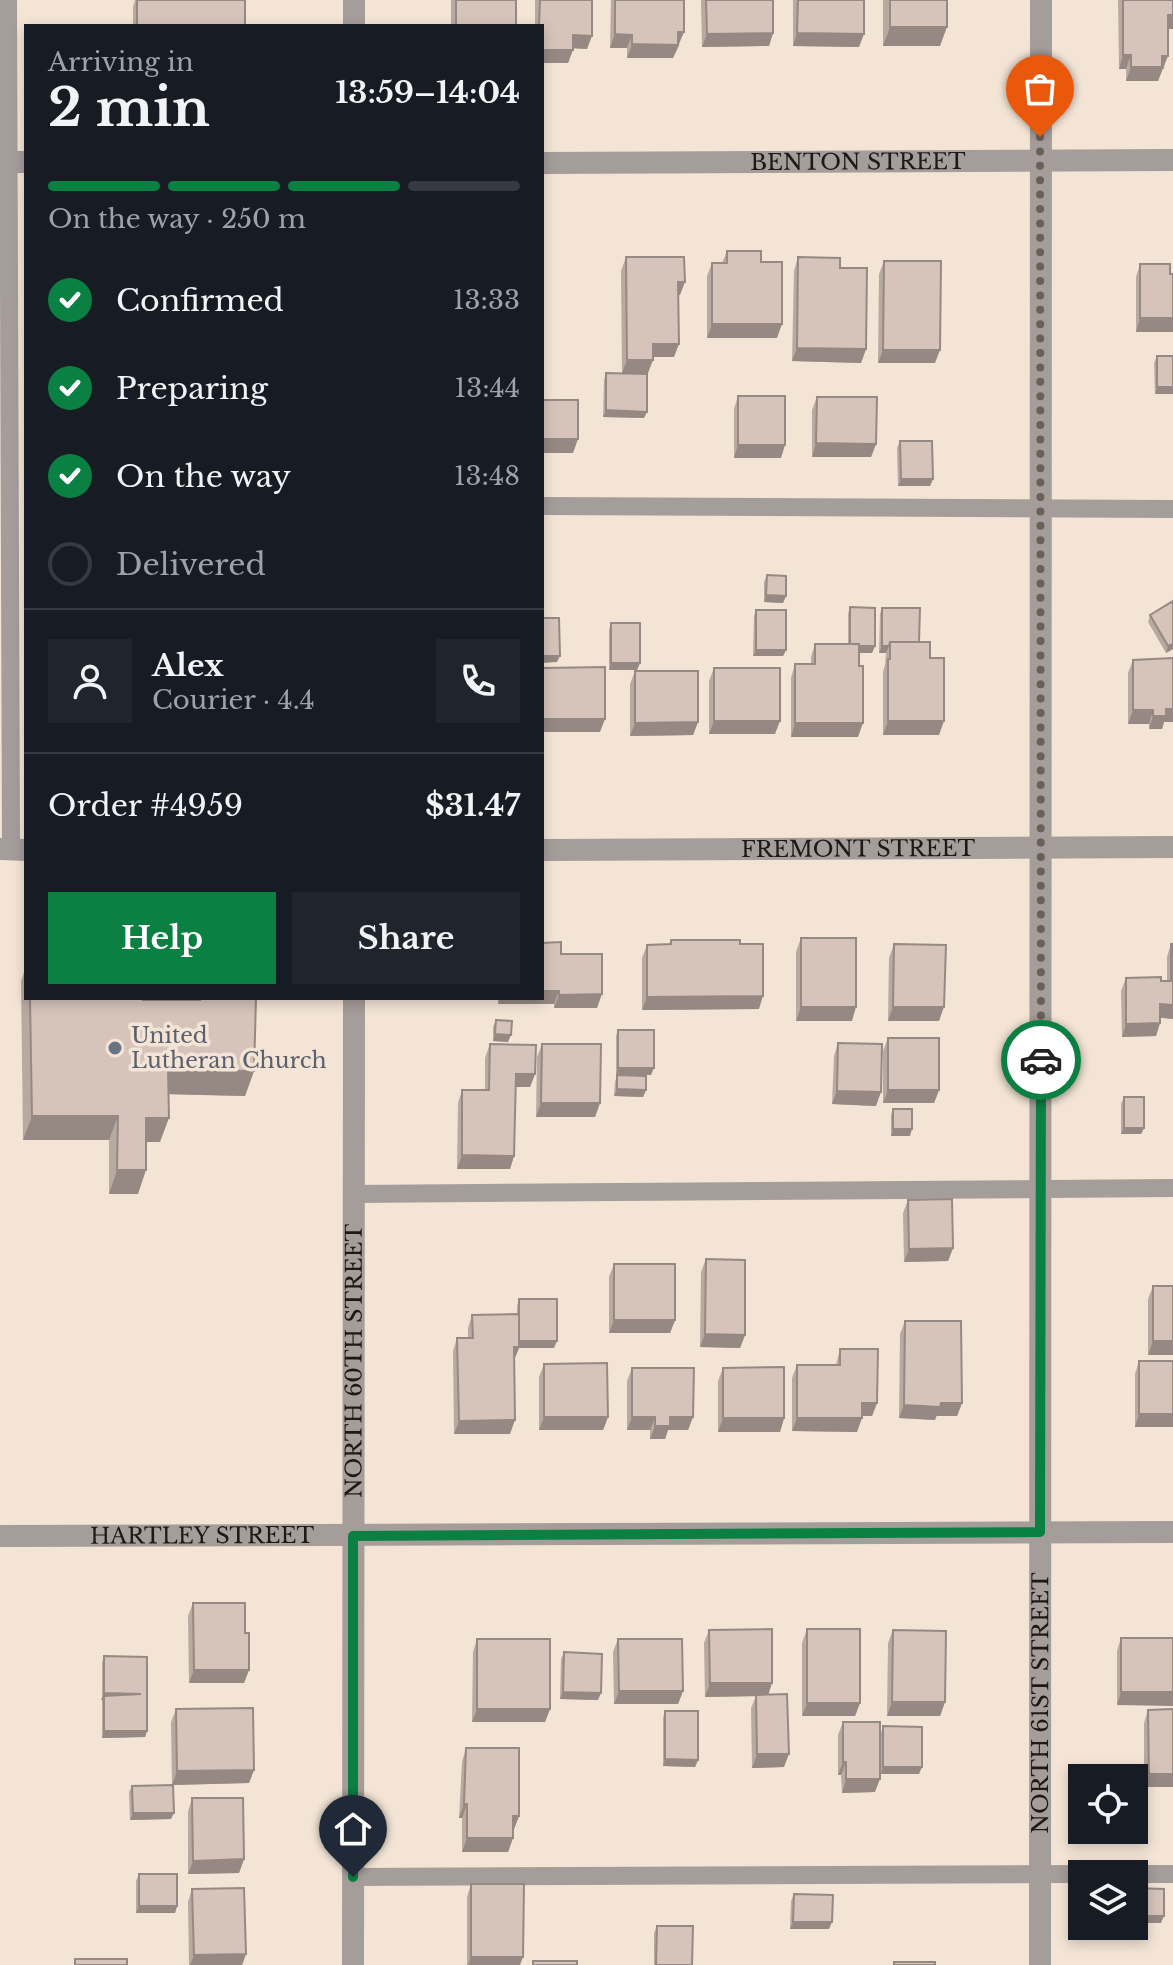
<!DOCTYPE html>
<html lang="en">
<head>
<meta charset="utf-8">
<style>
  body { margin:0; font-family:"Libre Baskerville",serif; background:#20242c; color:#f1f3f6; height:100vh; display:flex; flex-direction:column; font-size:30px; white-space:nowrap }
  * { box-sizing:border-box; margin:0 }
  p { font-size:26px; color:#9ea1a6 }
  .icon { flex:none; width:44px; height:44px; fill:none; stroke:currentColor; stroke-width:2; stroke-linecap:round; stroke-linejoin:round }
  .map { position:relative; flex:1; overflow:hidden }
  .drawer { position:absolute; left:24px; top:24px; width:520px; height:976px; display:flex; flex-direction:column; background:#171b24; border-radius:0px; box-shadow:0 4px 12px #0003 }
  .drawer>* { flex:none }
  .buttons { position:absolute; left:1068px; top:1764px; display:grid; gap:16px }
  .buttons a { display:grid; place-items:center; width:80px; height:80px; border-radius:0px; background:#171b24; box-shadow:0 4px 12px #0003; font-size:40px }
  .pin { position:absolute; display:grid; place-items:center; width:68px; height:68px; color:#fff; margin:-82px -34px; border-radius:50% 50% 50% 0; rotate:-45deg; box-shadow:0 0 8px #0007 }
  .pin .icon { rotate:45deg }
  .courier { position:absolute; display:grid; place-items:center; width:80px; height:80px; margin:-40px; border:6px solid #0b8043; border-radius:50%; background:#fff; color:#222; box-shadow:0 2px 10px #0007 }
  .summary em { font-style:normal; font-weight:700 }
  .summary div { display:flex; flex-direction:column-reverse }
  .summary { display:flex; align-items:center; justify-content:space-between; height:136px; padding:0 24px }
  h1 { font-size:52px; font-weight:700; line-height:60px }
  .bar { display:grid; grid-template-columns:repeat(4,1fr); gap:12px 8px; align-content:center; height:96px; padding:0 24px }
  .bar i { height:10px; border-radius:6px; background:#363941 }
  .bar .on { background:#0b8043 }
  .bar p { grid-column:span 4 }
  .line { display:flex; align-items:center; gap:20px; padding:0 24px; border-top:2px solid #363941 }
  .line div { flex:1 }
  .round { display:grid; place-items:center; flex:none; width:84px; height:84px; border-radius:0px; background:#20242c }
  ol { padding:0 24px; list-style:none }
  li { display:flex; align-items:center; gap:24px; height:88px }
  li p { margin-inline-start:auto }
  li .icon { padding:8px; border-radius:50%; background:#0b8043; color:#fff; stroke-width:4 }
  li:last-child { color:#9ea1a6 }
  li i { width:44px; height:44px; border:4px solid #363941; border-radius:50% }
  .primary-button { display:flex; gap:16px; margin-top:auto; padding:16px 24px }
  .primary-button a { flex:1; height:92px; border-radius:0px; background:#0b8043; color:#fff; font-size:32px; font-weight:700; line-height:92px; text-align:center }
  .primary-button a+a { background:#20242c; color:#f1f3f6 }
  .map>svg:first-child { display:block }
</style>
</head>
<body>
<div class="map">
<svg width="1173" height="1965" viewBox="0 0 1173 1965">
  <rect width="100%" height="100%" fill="#f3e4d6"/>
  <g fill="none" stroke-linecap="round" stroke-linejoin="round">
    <path stroke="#a59d99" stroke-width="18" d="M8,0L11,850
      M542,506L1173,509
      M353,1194L1173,1188
      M1096,1874H1173
      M353,1877L1082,1874"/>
    <g stroke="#a59d99" stroke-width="22">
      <path d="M354,26V0"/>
      <path d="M0,162H26"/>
      <path id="s1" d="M542,163L1173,160"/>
      <path id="s2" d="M0,1536L1173,1532"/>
      <path id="s3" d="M353,1965L354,998"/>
      <path id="s4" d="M1040,1965L1041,0"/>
    </g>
    <g stroke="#a59d99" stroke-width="22">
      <path d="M0,849L26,850"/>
      <path id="s5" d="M542,850L1173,847"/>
    </g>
  </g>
  <path fill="#b8a9a1" d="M135,0H245V26H133V7Z
    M451,0H516V26H451Z
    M535,0H592L587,49L573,48L568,63H542V26H535Z
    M611,0H684L679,46L673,58H627V48H610Z
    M701,0H773V33L769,46L702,47Z
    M793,0H864L859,47L793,46Z
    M883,0H947L940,46H883Z
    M1118,0H1173V29H1168L1164,69H1162L1158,81H1126V69H1119Z
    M727,251L761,262L777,338H707V276L712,263H722Z
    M626,257L680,295H678L674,357H653L648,373H622L621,271Z
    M798,257L840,268L866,349L861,363L792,361L794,271Z
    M884,261L935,363H878L879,274Z
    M1140,264L1173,332H1136V277Z
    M1157,356H1173L1155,394L1154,363Z
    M606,373L644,418L603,417L604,380Z
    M738,396L781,458H734V409Z
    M817,397L876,444L871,457H812V410Z
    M900,441L933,479L930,486H898L897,448Z
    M767,575L786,596L783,603L764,602V582Z
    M850,607L875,646L872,653H859L858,737H791V678L795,664H811V657L815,644H848V614Z
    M882,608L919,642L930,658L939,735H883V672L885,665L886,653H879L880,614Z
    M756,610L786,650L783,656H753L754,616Z
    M1150,615L1173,649L1166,653L1148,622Z
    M611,623L640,663L637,670H609V630Z
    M1133,660L1173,722H1164L1162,729H1149V724H1128V673Z
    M714,668L775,734H709V681Z
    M635,671L698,722L693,735L630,736V684Z
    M801,938L852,1021H796V952Z
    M671,940L740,944L759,1009L642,1010V958L647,945L669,944Z
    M894,944L939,1021H888L889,958Z
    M1171,944L1173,1019L1160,1018V1023L1156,1036L1122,1037L1121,991L1126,978L1167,981V957Z
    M561,954L597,1008H554V1004H498V998H542Z
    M26,967V998H143V1000H191V998H256L254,1071L245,1096L169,1094L160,1142H146L138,1194H109V1140H23L21,981Z
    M496,1020L508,1042L493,1041V1027Z
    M618,1030L651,1075H627L646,1090L643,1097L614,1096L615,1082L617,1075H616V1036Z
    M888,1038L939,1090L934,1103H883V1051Z
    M838,1043L876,1106L832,1104L834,1056Z
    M490,1044L535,1074L530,1087H516L514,1156L510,1169H457L458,1103L462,1090H485V1058Z
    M542,1044L600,1103L595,1117H536L537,1057Z
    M1124,1097L1144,1128L1141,1134H1121V1104Z
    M893,1109L910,1136H891V1115Z
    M908,1200L953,1248L948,1261L904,1262L903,1213Z
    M706,1259L745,1335L740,1348L700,1347L701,1272Z
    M614,1264L675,1320L670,1333H609V1277Z
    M1153,1286L1173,1355H1148V1299Z
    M519,1299L554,1348H519L514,1360L510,1434H454L453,1351L457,1338H468V1328L472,1315L517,1314V1306Z
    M905,1321L962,1403L957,1416H936L935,1420L899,1418L900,1334Z
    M840,1349L877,1403L872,1416H862L857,1432L792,1431V1378L797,1365H836Z
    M1139,1361L1173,1427H1135V1374Z
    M544,1364L608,1417L603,1430H539V1377Z
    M632,1368L693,1417L688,1430H668L665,1439H650V1430H627V1381Z
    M723,1368L784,1418L780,1432H718V1381Z
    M193,1603L245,1633L249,1670L244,1683H189L188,1616Z
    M807,1629L860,1703L855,1716H802V1643Z
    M709,1630L768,1695L784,1767L752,1768L751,1708L756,1696L705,1697L704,1643Z
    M893,1630L945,1702L940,1716H887L888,1643Z
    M1121,1638H1173L1117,1705V1651Z
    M477,1639L550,1709L545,1722H472L473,1652Z
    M618,1639L683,1691L678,1704H614L613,1652Z
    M564,1652L598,1700L560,1699L561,1659Z
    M104,1656L147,1731L145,1737L102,1738V1663Z
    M176,1709L254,1770L249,1783L172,1785L171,1722Z
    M1148,1710L1173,1787H1144V1723Z
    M665,1711L698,1760L695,1767L663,1766V1718Z
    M843,1722L875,1792L842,1793L841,1775H838V1735Z
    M883,1726L919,1774H881V1733Z
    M466,1748L519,1816L514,1829H513V1838L508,1852H462V1818H459L462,1762Z
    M132,1786L171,1819L130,1820L129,1792Z
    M192,1798L244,1859L239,1873L188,1874V1812Z
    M139,1874L177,1906L175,1913H136V1881Z
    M471,1884L520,1965H467V1897Z
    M192,1889L246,1954L242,1965H189L188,1902Z
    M794,1894L829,1929H790L791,1901Z
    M657,1926L692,1965H654V1933Z"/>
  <path fill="#968983" d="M1168,15H1173V29H1164Z
    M890,27H947L940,46H883Z
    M678,32H684L673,58H627L632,44Z
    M773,33L769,46L702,47L707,34Z
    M797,33L864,34L859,47L793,46Z
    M615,34L632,35L627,48H610Z
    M573,35L592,36L587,49L568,48Z
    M542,50H573L568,63H542Z
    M1123,55H1131L1126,69H1119Z
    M1162,56H1168L1158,81H1126L1131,67Z
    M678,282H685L680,295H673Z
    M1140,318H1173V332H1136Z
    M712,324H782L777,338H707Z
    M653,344H679L674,357H648Z
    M797,348L866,349L861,363L792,361Z
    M883,350H940L935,363H878Z
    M627,360H653L648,373H622Z
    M1157,387H1173V394H1155Z
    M606,410L647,412L644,418L603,417Z
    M542,439H578L573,453H542Z
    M816,443L876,444L871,457H812Z
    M738,445H785L781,458H734Z
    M901,479H933L930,486H898Z
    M766,595L786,596L783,603L764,602Z
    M1173,644V649L1166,653L1168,646Z
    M850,646H875L872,653H848Z
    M882,646H889L886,653H879Z
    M756,650H786L783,656H753Z
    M542,656H560L557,662L542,663Z
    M611,663H640L637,670H609Z
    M1166,709H1173V722H1164L1162,729H1149L1153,716Z
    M1133,710H1153L1149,724H1128Z
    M542,719H605L600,732H542Z
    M714,721H780L775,734H709Z
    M888,721H944L939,735H883Z
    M698,722L693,735L630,736L635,723Z
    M795,723H863L858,737H791Z
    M542,991H559L554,1004H498L500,998H542Z
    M602,994L597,1008H554L559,995Z
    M763,996L759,1009L642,1010L647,997Z
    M1160,1004L1173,1005V1019L1156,1017Z
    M801,1007H856L852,1021H796Z
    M893,1007H944L939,1021H888Z
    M1160,1023L1156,1036L1122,1037L1126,1024Z
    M495,1034L511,1035L508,1042L493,1041Z
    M618,1068H654L651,1075H616Z
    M168,1070L254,1071L245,1096L160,1094Z
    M516,1074H535L530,1087H511Z
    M617,1089L646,1090L643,1097L614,1096Z
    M888,1090H939L934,1103H883Z
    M837,1091L881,1092L876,1106L832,1104Z
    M541,1103H600L595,1117H536Z
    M32,1116H118L109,1140H23Z
    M146,1118H169L160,1142H137Z
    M1124,1128H1144L1141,1134H1121Z
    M893,1129H912L910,1136H891Z
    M462,1155L514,1156L510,1169H457Z
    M117,1170H146L138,1194H109Z
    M953,1248L948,1261L904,1262L909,1249Z
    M614,1320H675L670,1333H609Z
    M705,1334L745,1335L740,1348L700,1347Z
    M519,1341H557L554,1348H519L514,1360V1347Z
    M1153,1341H1173V1355H1148Z
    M862,1403H877L872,1416H857Z
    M941,1403H962L957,1416H936Z
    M904,1405L940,1407L935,1420L899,1418Z
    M1139,1414H1173V1427H1135Z
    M544,1417H608L603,1430H539Z
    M632,1417H655L650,1430H627Z
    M670,1417H693L688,1430H668L665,1439H650L655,1426Z
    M723,1418H784L780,1432H718Z
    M797,1418H862L857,1432L792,1431Z
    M515,1420L510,1434H454L459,1421Z
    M194,1670H249L244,1683H189Z
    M710,1683H772L768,1696L705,1697Z
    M619,1691H683L678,1704H614Z
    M563,1692L601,1693L598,1700L560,1699Z
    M1121,1692H1173V1706L1117,1705Z
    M104,1693L141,1694L104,1696L103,1700H101Z
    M892,1702H945L940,1716H887Z
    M807,1703H860L855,1716H802Z
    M477,1709H550L545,1722H472Z
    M104,1731H147L145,1737L102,1738Z
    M757,1754H789L784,1767L752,1768Z
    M665,1759L698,1760L695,1767L663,1766Z
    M843,1762H846L841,1775H838Z
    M883,1767H922L919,1774H881Z
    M254,1770L249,1783L172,1785L177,1771Z
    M1149,1774H1173V1787H1144Z
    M846,1779H880L875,1792L842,1793Z
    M464,1804H467L462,1818H459Z
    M133,1813H174L171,1819L130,1820Z
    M513,1816H519L514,1829H508Z
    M467,1838H513L508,1852H462Z
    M244,1859L239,1873L188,1874L193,1861Z
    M139,1906H177L175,1913H136Z
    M1134,1916H1164L1161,1923H1134Z
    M793,1922H832L829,1929H790Z
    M246,1954L242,1965H190L194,1955Z
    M471,1957H523L520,1965H468Z"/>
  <path fill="#d6c4bb" stroke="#968983" stroke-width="2" d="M137,0H245V26H137Z
    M456,0H516V26H456Z
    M540,0H592V36L573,35V50H542V26H539Z
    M615,0H684V32H678V45L632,44V35L615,34Z
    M706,0H773V33L707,34Z
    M798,0H864V34L797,33Z
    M890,0H947V27H890Z
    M1123,0H1173V15H1168V56H1162V67H1131V55H1123Z
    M727,251H761V262H782V324H712V263H727Z
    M626,257H684L685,282H678L679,344H653V360H627Z
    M798,257L840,258V268H867L866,349L797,348Z
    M884,261H941L940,350H883Z
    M1140,264H1170V274H1173V318H1140Z
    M1157,356H1173V387H1157Z
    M606,373L647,374V412L606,410Z
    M738,396H785V445H738Z
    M817,397H877L876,444L816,443Z
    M542,400H578V439H542Z
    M900,441H932L933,479H901Z
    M767,575L786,576V596L766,595Z
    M1173,601V644L1168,646L1150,615Z
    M850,607L875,608V646H859V644H850Z
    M882,608H920L919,642H890L889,646H882Z
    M756,610H786V650H756Z
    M542,618H559L560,656H542Z
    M611,623H640V663H611Z
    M890,642H930V658H944V721H888V659H890Z
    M815,644H859V666H863V723H795V664H815Z
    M1173,658V709H1166V716H1153V710H1133V660Z
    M605,667V719H542V668Z
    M714,668H780V721H714Z
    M635,671H698V722L635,723Z
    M801,938H856V1007H801Z
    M671,940H740V944H763V996L647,997V945L671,944Z
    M561,942V954H602V994L559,995V991H542V943Z
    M894,944L946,945L944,1007H893Z
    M1171,944H1173V1005L1160,1004V1023L1126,1024V978L1161,977V981H1171Z
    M30,998H143V1000H200V998H256L254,1071L168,1070L169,1118H146V1170H117L118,1116H32Z
    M496,1020L512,1021L511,1035L495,1034Z
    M618,1030H654V1068H618Z
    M888,1038H939V1090H888Z
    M838,1043L882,1044L881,1092L837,1091Z
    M490,1044L536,1045L535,1074H516L514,1156L462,1155V1090H489Z
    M542,1044H601L600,1103H541Z
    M617,1075L646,1076V1090L617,1089Z
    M1124,1097H1144V1128H1124Z
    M893,1109H912V1129H893Z
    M952,1199L953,1248L909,1249L908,1200Z
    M706,1259L745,1260V1335L705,1334Z
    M614,1264H675V1320H614Z
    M1153,1286H1173V1341H1153Z
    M519,1299H557V1341H519Z
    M519,1314V1347H514L515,1420L459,1421L457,1338H473L472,1315Z
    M905,1321H961L962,1403H941L940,1407L904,1405Z
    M840,1349H878L877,1403H862V1418H797V1365H840Z
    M1139,1361H1173V1414H1139Z
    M607,1363L608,1417H544V1364Z
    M784,1367V1418H723V1368Z
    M632,1368H694L693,1417H670V1426H655V1417H632Z
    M193,1603H245V1633H249V1670H194Z
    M772,1629V1683H710L709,1630Z
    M807,1629H860V1703H807Z
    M893,1630L946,1631L945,1702H892Z
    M1121,1638H1173V1692H1121Z
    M477,1639H550V1709H477Z
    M618,1639H682L683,1691H619Z
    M564,1652L602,1654L601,1693L563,1692Z
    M104,1656L147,1657V1731H104V1696L141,1694L104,1693Z
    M787,1694L789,1754H757L756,1695Z
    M253,1708L254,1770L177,1771L176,1709Z
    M1173,1709V1774H1149L1148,1710Z
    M665,1711H698V1760L665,1759Z
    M843,1722H880V1779H846V1762H843Z
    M883,1726L922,1727V1767H883Z
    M466,1748H519V1816H513V1838H467V1804H464Z
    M173,1785L174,1813H133L132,1786Z
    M192,1798H243L244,1859L193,1861Z
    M139,1874H177V1906H139Z
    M471,1884H524L523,1957H471Z
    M244,1888L246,1954L194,1955L192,1889Z
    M1134,1888L1164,1889V1916H1134Z
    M794,1894L833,1895L832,1922H793Z
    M657,1926H693L692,1965H656Z
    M75,1959H127V1965H75Z
    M533,1961H577V1965H533Z
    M894,1962H935V1965H894Z"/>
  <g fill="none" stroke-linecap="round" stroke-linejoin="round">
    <path stroke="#696059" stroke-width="8" stroke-dasharray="0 14.4" d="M1040,137L1041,1060"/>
    <path stroke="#0b8043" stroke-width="10" d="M353,1877V1536L1040,1532L1041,1060"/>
  </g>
  <circle fill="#6b7280" stroke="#f3e4d6" stroke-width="3" cx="115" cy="1048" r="8"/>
  <g text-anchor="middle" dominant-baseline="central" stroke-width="7" stroke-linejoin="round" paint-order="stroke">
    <g font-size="22" fill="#1e1915" stroke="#f3e4d6">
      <text stroke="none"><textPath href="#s1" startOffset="316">BENTON STREET</textPath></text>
      <text stroke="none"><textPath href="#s5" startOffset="316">FREMONT STREET</textPath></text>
      <text stroke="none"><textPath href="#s3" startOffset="604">NORTH 60TH STREET</textPath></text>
      <text stroke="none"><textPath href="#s2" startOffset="202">HARTLEY STREET</textPath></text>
      <text stroke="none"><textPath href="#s4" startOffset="262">NORTH 61ST STREET</textPath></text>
    </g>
    <g font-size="22" fill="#5b616d" stroke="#f3e4d6" text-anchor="start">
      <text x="131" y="1035">United<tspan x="131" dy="25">Lutheran Church</tspan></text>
    </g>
  </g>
</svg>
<div class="buttons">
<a><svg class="icon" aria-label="locate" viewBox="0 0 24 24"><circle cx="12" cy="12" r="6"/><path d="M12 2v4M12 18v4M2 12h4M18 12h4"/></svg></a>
<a><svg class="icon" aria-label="layers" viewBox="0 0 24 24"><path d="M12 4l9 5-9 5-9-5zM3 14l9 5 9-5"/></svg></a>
</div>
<div class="pin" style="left:1040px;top:137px;background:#ea580c"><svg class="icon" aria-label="bag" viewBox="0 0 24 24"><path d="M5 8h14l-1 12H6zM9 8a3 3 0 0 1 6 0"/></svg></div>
<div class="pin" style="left:353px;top:1877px;background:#1f2937"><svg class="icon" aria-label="home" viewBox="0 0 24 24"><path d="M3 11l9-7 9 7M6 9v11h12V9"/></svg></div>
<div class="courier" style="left:1041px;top:1060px"><svg class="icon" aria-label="car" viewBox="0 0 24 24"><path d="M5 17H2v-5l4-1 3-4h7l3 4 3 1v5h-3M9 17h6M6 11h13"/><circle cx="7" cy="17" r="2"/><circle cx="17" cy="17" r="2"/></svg></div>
<section class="drawer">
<div class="summary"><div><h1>2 min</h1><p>Arriving in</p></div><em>13:59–14:04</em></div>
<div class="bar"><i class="on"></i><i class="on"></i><i class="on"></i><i></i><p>On the way · 250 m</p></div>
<ol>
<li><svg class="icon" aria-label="check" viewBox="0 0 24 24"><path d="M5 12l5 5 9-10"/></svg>Confirmed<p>13:33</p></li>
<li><svg class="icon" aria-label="check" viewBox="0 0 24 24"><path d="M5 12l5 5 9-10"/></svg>Preparing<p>13:44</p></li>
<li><svg class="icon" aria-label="check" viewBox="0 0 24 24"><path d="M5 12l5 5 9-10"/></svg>On the way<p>13:48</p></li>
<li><i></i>Delivered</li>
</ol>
<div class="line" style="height:144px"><a class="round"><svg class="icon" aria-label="person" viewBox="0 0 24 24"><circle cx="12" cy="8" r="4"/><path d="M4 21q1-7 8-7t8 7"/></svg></a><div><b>Alex</b><p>Courier · 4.4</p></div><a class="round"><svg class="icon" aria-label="phone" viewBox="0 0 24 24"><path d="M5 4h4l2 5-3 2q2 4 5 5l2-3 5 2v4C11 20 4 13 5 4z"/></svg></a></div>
<div class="line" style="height:104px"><div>Order #4959</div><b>$31.47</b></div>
<div class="primary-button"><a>Help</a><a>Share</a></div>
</section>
</div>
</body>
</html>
